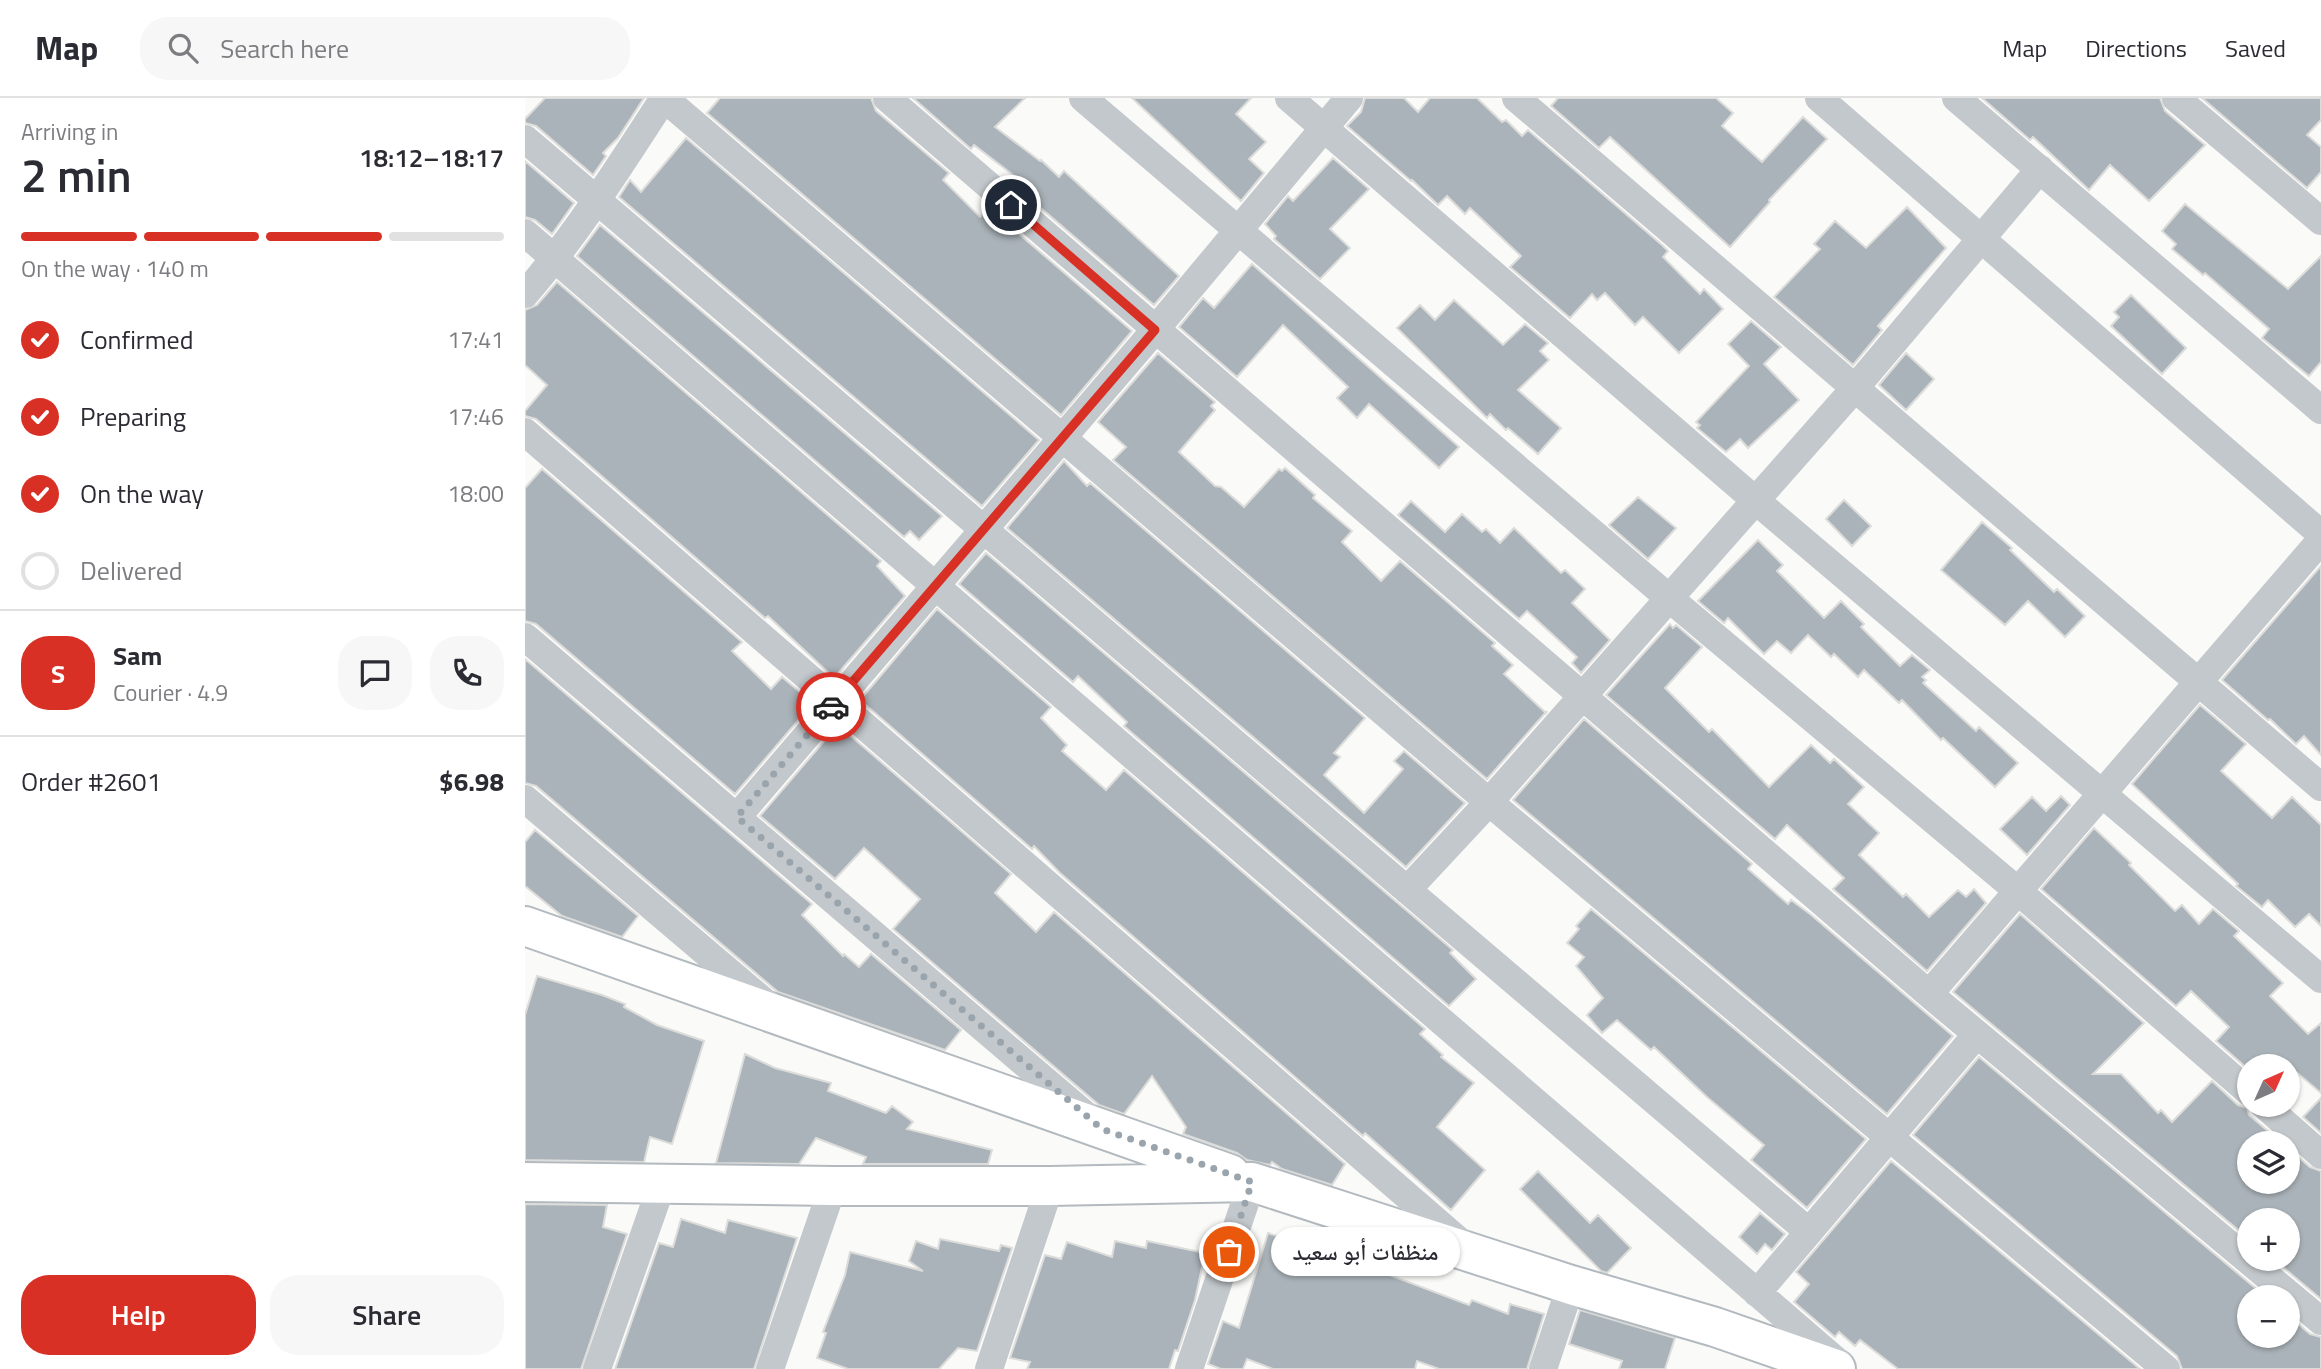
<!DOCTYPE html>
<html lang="en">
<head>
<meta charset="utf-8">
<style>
  body { margin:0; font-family:"Titillium Web","Noto Naskh Arabic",sans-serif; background:#f7f7f7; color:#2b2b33; height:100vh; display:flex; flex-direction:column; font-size:26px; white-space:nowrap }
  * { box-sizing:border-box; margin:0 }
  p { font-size:23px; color:#7c7c81 }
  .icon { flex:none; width:38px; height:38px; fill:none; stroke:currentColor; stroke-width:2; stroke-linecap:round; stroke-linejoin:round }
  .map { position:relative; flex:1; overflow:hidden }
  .drawer { display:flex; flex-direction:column; background:#fff; width:525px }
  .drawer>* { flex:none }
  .needle { width:46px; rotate:45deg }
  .fabs { position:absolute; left:1712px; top:956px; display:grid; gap:14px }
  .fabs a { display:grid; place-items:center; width:63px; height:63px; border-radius:50%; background:#fff; box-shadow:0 2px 5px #0004; font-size:35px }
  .pin { position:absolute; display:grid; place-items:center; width:60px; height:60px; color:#fff; margin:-30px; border:4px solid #fff; border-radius:50%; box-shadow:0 2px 7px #0007 }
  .courier { position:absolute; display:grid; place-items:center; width:70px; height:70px; margin:-35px; border:5px solid #d93025; border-radius:50%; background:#fff; color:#222; box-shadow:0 2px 9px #0007 }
  .bubble { position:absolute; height:49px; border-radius:24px; background:#fff; box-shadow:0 2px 5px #0004; font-size:23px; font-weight:600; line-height:49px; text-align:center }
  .head em { font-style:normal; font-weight:600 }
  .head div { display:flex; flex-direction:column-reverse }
  .head { display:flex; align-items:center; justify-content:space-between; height:119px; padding:0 21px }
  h1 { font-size:46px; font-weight:600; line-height:52px }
  .bar { display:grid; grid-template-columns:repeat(4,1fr); gap:10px 7px; align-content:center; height:84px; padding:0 21px }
  .bar i { height:9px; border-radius:5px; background:#e1e1e2 }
  .bar .on { background:#d93025 }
  .bar p { grid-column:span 4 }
  .line { display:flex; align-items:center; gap:18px; padding:0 21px; border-top:2px solid #e1e1e2 }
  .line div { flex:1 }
  .round { display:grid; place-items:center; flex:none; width:74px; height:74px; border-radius:28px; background:#f7f7f7 }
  ol { padding:0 21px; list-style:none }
  li { display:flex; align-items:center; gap:21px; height:77px }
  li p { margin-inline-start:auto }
  li .icon { padding:7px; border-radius:50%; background:#d93025; color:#fff; stroke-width:4 }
  li:last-child { color:#7c7c81 }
  li i { width:38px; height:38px; border:4px solid #e1e1e2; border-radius:50% }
  .action { display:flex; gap:14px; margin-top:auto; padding:14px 21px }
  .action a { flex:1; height:80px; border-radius:28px; background:#d93025; color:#fff; font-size:28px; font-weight:600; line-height:80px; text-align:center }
  .action a+a { background:#f7f7f7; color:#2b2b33 }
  header { display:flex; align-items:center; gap:42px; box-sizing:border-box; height:98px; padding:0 35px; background:#fff; border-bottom:2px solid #e1e1e2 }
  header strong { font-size:33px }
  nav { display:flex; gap:38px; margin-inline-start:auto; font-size:24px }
  .search { width:490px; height:63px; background:#f7f7f7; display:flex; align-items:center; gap:18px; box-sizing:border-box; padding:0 24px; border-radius:28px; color:#7c7c81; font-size:26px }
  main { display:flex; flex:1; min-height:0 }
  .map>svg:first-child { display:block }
</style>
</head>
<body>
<header>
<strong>Map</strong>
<div class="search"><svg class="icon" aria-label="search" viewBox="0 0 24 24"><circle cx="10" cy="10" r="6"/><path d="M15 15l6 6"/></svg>Search here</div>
<nav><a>Map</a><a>Directions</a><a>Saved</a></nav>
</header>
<main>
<section class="drawer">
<div class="head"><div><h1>2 min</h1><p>Arriving in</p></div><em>18:12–18:17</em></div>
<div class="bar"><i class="on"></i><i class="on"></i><i class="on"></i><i></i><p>On the way · 140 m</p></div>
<ol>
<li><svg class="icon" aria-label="check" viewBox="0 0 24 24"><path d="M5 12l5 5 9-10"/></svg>Confirmed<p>17:41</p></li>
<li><svg class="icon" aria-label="check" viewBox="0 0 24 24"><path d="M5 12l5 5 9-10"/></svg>Preparing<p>17:46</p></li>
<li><svg class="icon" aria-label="check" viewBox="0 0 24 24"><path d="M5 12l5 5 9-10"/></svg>On the way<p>18:00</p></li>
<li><i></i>Delivered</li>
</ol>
<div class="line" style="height:126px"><b class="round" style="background:#d93025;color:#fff">S</b><div><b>Sam</b><p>Courier · 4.9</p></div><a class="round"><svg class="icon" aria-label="chat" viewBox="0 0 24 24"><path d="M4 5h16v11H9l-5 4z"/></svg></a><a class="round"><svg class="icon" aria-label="phone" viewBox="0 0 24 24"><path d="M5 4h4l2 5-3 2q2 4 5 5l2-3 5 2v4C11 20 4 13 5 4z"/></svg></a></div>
<div class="line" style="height:91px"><div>Order #2601</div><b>$6.98</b></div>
<div class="action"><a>Help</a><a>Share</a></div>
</section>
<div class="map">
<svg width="1796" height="1271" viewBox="0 0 1796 1271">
  <rect width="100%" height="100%" fill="#fafaf8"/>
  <path fill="#aab3b9" stroke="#dcdcda" stroke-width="2" d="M20,0H119L93,40L78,55L81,58L68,77L11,28L0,25V21Z
    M195,0H346L351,13L424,75L418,82L455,119L465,111L607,233L536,317L182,15Z
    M388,0H500L470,29L515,63L516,62L534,79L539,73L654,178L629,207L490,88L496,83L449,47L446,51Z
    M607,0H726L711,16L741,44L724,61L739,75L716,103Z
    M840,0H879L893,14L905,0H952L977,24L981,22L997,38L1003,32L1137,147L1143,153L1138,159L1175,196L1179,191L1198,211L1154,255L1118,219L1110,227L1080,195L1072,202L1067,196L1045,220L985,169L996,158L945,110L940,116L922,98L913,107L887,82L886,83L822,28L836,14Z
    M1033,0H1191L1208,15L1197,28L1237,64L1278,19L1302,41L1244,102L1245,104L1205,149L1085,39L1074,50L1026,8Z
    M1457,0H1635L1640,13L1680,47L1624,103L1585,67L1564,92L1508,39L1505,42Z
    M1677,0H1796V22L1782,37L1796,49V74L1782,90Z
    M161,40L514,342L457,408L94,99L105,82L116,94Z
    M808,60L844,91L805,131L825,150L795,181L749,141L751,138L740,126L763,98L768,103Z
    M0,63L49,105L27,136L10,122L0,119Z
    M1660,106L1763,191L1796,158V264L1784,278L1737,240L1744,231L1680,175L1678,177L1647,151L1651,146L1637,133Z
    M1382,109L1421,150L1353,228L1357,232L1328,267L1249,199L1295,151L1289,146L1310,123L1341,150Z
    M75,127L417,418L394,442L385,433L379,439L52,158Z
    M727,166L934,349L914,370L844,306L832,320L812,300L823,289L758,227L712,279L654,229L678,200L689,210Z
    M32,184L356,463L352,468L380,498L309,580L243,518L240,520L11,321L0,318V313L22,287L0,267V212L12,207Z
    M1606,197L1661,250L1637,276L1586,228L1594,219L1589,214Z
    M929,202L978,247L1000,226L1023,245L1015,253L1024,262L993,292L1036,330L1013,356L983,330L981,332L965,316L962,320L872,230L895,207L910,222Z
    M1226,223L1256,249L1239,266L1274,302L1223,350L1215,341L1201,354L1172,330L1175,327L1171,324L1224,268L1203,246Z
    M633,255L690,304L686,308L690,312L654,354L690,388L696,389L719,409L754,371L757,373L760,370L790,397L788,400L827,433L817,444L856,483L875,463L970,545L967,548L988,567L979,576L1021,615L1022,613L962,681L588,362L601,349L573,324Z
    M1381,255L1409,281L1381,312L1354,287Z
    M539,363L562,388L565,385L840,620L809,655L815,659L799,677L839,715L878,671L869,663L879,653L940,705L881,769L482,430Z
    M17,371L217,544L207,553L246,591L257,579L288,605L210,696L11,526L0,523V390Z
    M1113,399L1151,430L1123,461L1084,427Z
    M1319,402L1346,428L1327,448L1301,421Z
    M886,403L920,434L937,416L957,434L961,431L975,445L989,430L1036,475L1040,472L1060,491L1047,505L1085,542L1056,575L1047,565L1052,559L1002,513L994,521L873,417Z
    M1457,424L1487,450L1485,452L1529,494L1532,491L1560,518L1540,539L1503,503L1480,527L1416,472Z
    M1233,442L1258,467L1252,473L1299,520L1316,503L1339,526L1336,529L1375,568L1387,557L1405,572L1397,579L1401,582L1398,585L1451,633L1454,629L1493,665L1470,689L1418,640L1416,642L1377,602L1374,605L1339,572L1333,579L1309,556L1306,559L1283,537L1266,555L1252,543L1239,556L1203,520L1199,525L1173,503Z
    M461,455L928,852L925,855L951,881L924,908L599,628L602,624L553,578L548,584L434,486Z
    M1796,468V657L1779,638L1771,646L1745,621L1743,622L1697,582Z
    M412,511L526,609L516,620L542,647L537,653L581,692L599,672L900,931L895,936L918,957L916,959L949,985L912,1029L960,1072L926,1112L840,1035L838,1038L535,775L509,748L507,751L335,602Z
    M1145,526L1148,530L1151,527L1177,549L1140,590L1184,634L1187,631L1244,689L1286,647L1305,665L1309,661L1339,689L1323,706L1354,735L1334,757L1378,799L1381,796L1404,819L1433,792L1441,799L1449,791L1461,805L1402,873L1308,791L1319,780L1262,727L1250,741L1081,597Z
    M0,561L287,806L277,817L318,858L319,856L334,869L346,856L436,932L420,952L253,894L11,688L0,685Z
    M1675,607L1721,646L1696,673L1747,720L1767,699L1796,727V828L1784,816L1770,829L1743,802L1737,809L1711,788L1713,786L1607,686Z
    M1059,621L1227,766L1223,771L1263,806L1266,802L1285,816L1428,938L1362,1016L988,702Z
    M313,627L486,776L470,795L511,834L529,814L820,1066L807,1087L757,1071L747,1064L745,1067L722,1062L712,1055L658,1036L661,1029L627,978L599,1016L574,1007L368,831L395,801L339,750L310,781L235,718Z
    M1536,698L1545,707L1502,757L1475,731L1507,699L1521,713Z
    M1569,730L1606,765L1604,767L1650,813L1657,807L1674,826L1688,811L1714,833L1709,838L1758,885L1745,898L1783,936L1796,925V995L1764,968H1724V972L1691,943L1704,929L1666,893L1651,908L1516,791Z
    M10,732L113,818L97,839L37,818L0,788V744Z
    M1066,811L1341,1041L1282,1110L1226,1062L1239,1047L1182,999L1129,949L1126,952L1092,922L1077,935L1062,917L1078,900L1051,868L1059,859L1042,845L1054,831L1051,828Z
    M1495,816L1619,925L1568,976H1596L1633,1015L1636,1012L1647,1024L1687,983L1713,1007L1722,1010L1724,1017L1757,1045H1724V1083H1762V1049L1785,1069L1796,1073V1201L1747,1160H1762V1122H1724V1141L1428,894Z
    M12,878L77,897L100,906L99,909L132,927L179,943L147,1046L125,1039L119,1064L0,1062V917Z
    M220,956L250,970L306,985L303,993L361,1015L367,1008L388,1024L382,1031L467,1052L463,1066H338L341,1059L291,1040L274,1066L191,1065Z
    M1454,959L1741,1199H1724V1237H1762V1216L1785,1236L1796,1239V1271H1657L1652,1258L1388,1037Z
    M1796,1000V1035L1778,1019Z
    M1366,1063L1615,1271H1373L1335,1242L1330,1248L1314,1234L1310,1239L1269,1204L1284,1186L1271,1174Z
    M1013,1073L1065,1125L1073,1117L1106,1150L1082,1175L1076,1173L995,1091Z
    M0,1106L82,1107L78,1129L102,1136L56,1271H0Z
    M1235,1115L1260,1136L1247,1152L1240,1146L1232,1156L1214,1139Z
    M156,1121L200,1135L203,1122L272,1140L229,1271H90L134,1145L148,1149Z
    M743,1135L801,1155V1153L944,1207L947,1202L983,1216L985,1206L1019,1216L1002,1271H914L892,1263L890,1271H748L722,1261L718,1271H696L683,1266L698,1223L714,1230Z
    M415,1141L474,1153L476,1147L487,1150L452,1253L433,1250L414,1271H323L292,1260L301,1235L298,1234L320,1177L325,1154L398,1173L384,1163L391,1143L413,1151Z
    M590,1143L621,1150L622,1143L680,1155L670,1202L653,1253L650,1252L644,1271H502L505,1264L485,1260L520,1157L536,1161L542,1144L587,1159Z
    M1055,1212L1150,1240L1140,1271H1094L1097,1263L1044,1246Z"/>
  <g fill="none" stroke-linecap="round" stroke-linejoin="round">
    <defs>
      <path id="secondary" d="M0,828L705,1076
        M0,1084L308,1088H525L727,1084L1046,1187L1190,1229L1311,1271"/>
    </defs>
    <use href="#secondary" stroke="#b3babf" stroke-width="42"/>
    <path stroke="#c3c8cc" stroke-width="28" d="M139,0L964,704L1641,1271
      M362,0L1404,896L1796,1223
      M558,0L1144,500L1493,793L1724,994
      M764,0L1230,402L1796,881
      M991,0L1796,689
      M1294,0L1796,436
      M1431,0L1796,312
      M1651,0L1796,123
      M0,41L1284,1134
      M0,135L1314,1265
      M0,196C53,135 95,67 139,0
      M0,334L940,1148
      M0,539L565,1021
      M0,701L243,907
      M212,719L630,232L824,0
      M882,792L964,704L1330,290L1515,71
      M1404,896L1796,442
      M1738,1006L1796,1057
      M1232,1195L1452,936
      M72,1271L137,1086
      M245,1271L308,1088
      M464,1271L525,1088
      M664,1271L727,1084
      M1018,1271L1046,1187"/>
    <use href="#secondary" stroke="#fff" stroke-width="38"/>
  </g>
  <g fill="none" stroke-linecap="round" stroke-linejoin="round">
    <path stroke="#99a4ac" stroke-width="7" stroke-dasharray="0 12.6" d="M306,609L212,719L577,1031L727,1084L704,1154"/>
    <path stroke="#d93025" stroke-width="9" d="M306,609L630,232L486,107"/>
  </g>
</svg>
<div class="fabs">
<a><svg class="needle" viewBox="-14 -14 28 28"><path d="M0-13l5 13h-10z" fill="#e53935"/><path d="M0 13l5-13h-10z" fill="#7c7c81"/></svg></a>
<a><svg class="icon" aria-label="layers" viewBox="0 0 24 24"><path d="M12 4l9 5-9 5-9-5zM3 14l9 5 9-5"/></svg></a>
<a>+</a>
<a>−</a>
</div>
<div class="pin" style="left:704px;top:1154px;background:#ea580c"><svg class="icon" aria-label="bag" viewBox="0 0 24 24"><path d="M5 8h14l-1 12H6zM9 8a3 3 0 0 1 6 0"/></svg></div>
<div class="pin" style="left:486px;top:107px;background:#1f2937"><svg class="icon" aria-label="home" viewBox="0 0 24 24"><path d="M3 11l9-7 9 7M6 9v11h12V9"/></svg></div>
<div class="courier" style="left:306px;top:609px"><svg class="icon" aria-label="car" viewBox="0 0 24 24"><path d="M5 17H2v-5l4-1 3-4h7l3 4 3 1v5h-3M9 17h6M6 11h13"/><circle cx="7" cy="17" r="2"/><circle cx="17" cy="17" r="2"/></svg></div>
<div class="bubble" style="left:746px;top:1129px;width:189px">منظفات أبو سعيد</div>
</div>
</main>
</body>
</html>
